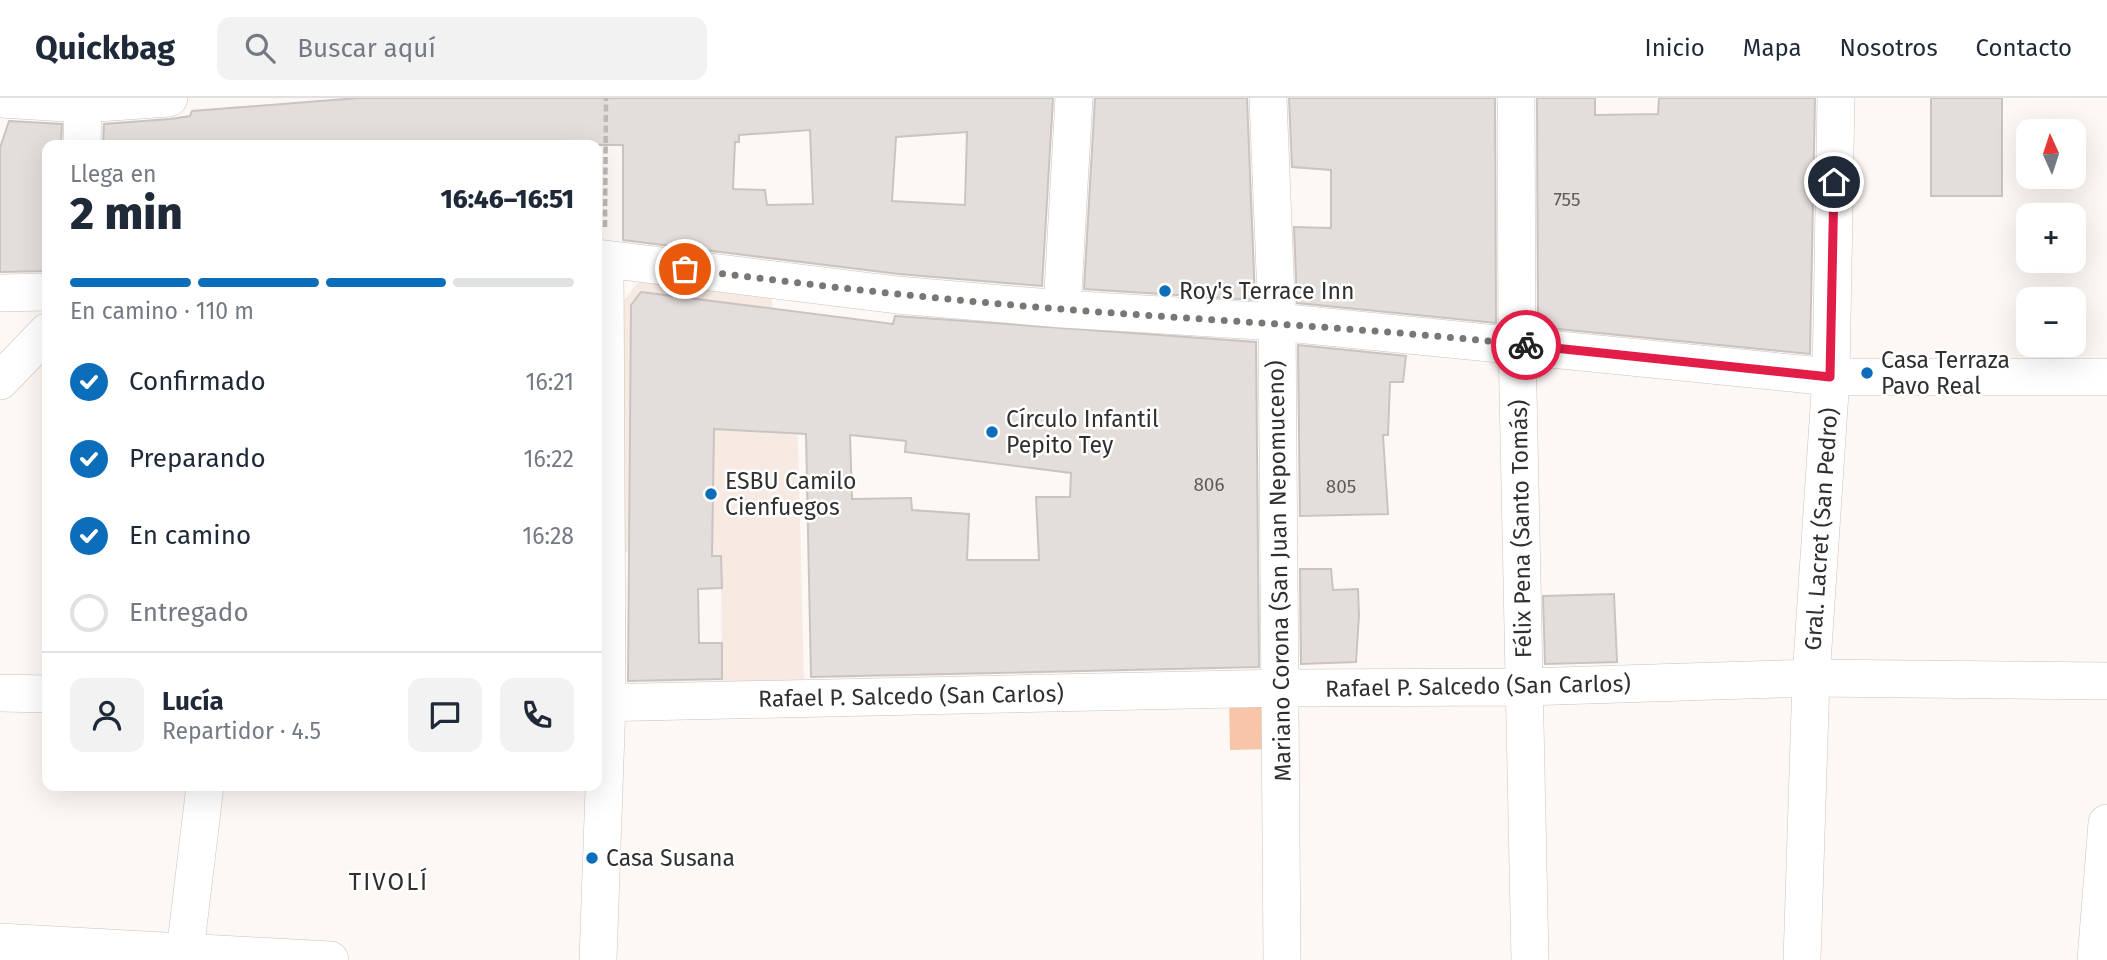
<!DOCTYPE html>
<html lang="es">
<head>
<meta charset="utf-8">
<style>
  body { margin:0; font-family:"Fira Sans",sans-serif; background:#f2f2f3; color:#1f2937; height:100vh; display:flex; flex-direction:column; font-size:26px; white-space:nowrap }
  * { box-sizing:border-box; margin:0 }
  p { font-size:23px; color:#747a83 }
  .icon { flex:none; width:38px; height:38px; fill:none; stroke:currentColor; stroke-width:2; stroke-linecap:round; stroke-linejoin:round }
  .map { position:relative; flex:1; overflow:hidden }
  .details { position:absolute; left:42px; top:42px; width:560px; height:651px; display:flex; flex-direction:column; background:#fff; border-radius:14px; box-shadow:0 7px 28px #0002 }
  .details>* { flex:none }
  .needle { width:46px; rotate:357deg }
  .tools { position:absolute; left:2016px; top:21px; display:grid; gap:14px }
  .tools a { display:grid; place-items:center; width:70px; height:70px; border-radius:14px; background:#fff; box-shadow:0 7px 28px #0002; font-size:35px }
  .pin { position:absolute; display:grid; place-items:center; width:60px; height:60px; color:#fff; margin:-30px; border:4px solid #fff; border-radius:50%; box-shadow:0 2px 7px #0007 }
  .courier { position:absolute; display:grid; place-items:center; width:70px; height:70px; margin:-35px; border:5px solid #e11d48; border-radius:50%; background:#fff; color:#222; box-shadow:0 2px 9px #0007 }
  .headline em { font-style:normal; font-weight:800 }
  .headline div { display:flex; flex-direction:column-reverse }
  .headline { display:flex; align-items:center; justify-content:space-between; height:119px; padding:0 28px }
  h1 { font-size:46px; font-weight:800; line-height:52px }
  .bar { display:grid; grid-template-columns:repeat(4,1fr); gap:10px 7px; align-content:center; height:84px; padding:0 28px }
  .bar i { height:9px; border-radius:5px; background:#e0e1e3 }
  .bar .on { background:#0c6ebb }
  .bar p { grid-column:span 4 }
  .line { display:flex; align-items:center; gap:18px; padding:0 28px; border-top:2px solid #e0e1e3 }
  .line div { flex:1 }
  .round { display:grid; place-items:center; flex:none; width:74px; height:74px; border-radius:14px; background:#f2f2f3 }
  ol { padding:0 28px; list-style:none }
  li { display:flex; align-items:center; gap:21px; height:77px }
  li p { margin-inline-start:auto }
  li .icon { padding:7px; border-radius:50%; background:#0c6ebb; color:#fff; stroke-width:4 }
  li:last-child { color:#747a83 }
  li i { width:38px; height:38px; border:4px solid #e0e1e3; border-radius:50% }
  header { display:flex; align-items:center; gap:42px; box-sizing:border-box; height:98px; padding:0 35px; background:#fff; border-bottom:2px solid #e0e1e3 }
  header strong { font-size:33px }
  nav { display:flex; gap:38px; margin-inline-start:auto; font-size:24px }
  .search { width:490px; height:63px; background:#f2f2f3; display:flex; align-items:center; gap:18px; box-sizing:border-box; padding:0 24px; border-radius:14px; color:#747a83; font-size:26px }
  .map>svg:first-child { display:block }
</style>
</head>
<body>
<header>
<strong>Quickbag</strong>
<div class="search"><svg class="icon" aria-label="search" viewBox="0 0 24 24"><circle cx="10" cy="10" r="6"/><path d="M15 15l6 6"/></svg>Buscar aquí</div>
<nav><a>Inicio</a><a>Mapa</a><a>Nosotros</a><a>Contacto</a></nav>
</header>
<div class="map">
<svg width="2107" height="862" viewBox="0 0 2107 862">
  <rect width="100%" height="100%" fill="#fef8f5"/>
  <path fill="#f7eae3" d="M641,181L772,199L778,334L798,338L804,584L722,589L721,458L623,454V203Z"/>
  <path fill="#f7c5a7" d="M1268,600L1270,651L1230,652L1229,602Z"/>
  <path fill="#e4dedb" stroke="#c9c4c1" stroke-width="2" fill-rule="evenodd" d="M358,0H1053L1042,188L899,176L623,142V47H103L104,26L170,21L190,18L192,13ZM810,32L813,106L767,107L765,92L733,91L735,44H739V37ZM967,34L965,107L892,103L896,39Z
    M1095,0H1247L1255,202L1084,191Z
    M1289,0H1495L1496,225L1297,205L1294,129L1331,130V72L1292,69Z
    M1537,0H1595V17L1658,16L1659,0H1815L1810,256L1538,229Z
    M1931,0H2002V98H1931Z
    M9,23L62,26L61,47H47V173L0,174V50Z
    M641,194L893,226L895,218L1256,244L1259,569L811,579L806,336L714,331L712,458H721L722,490L698,491L699,545H722V581L628,583L631,207ZM850,337L906,343L905,354L1071,375L1070,399H1036L1039,462H967L969,416L912,412L911,400L852,401Z
    M1298,247L1406,258L1403,284H1390L1388,337H1383L1388,416L1300,418Z
    M1300,471H1331L1333,492L1358,491L1359,517L1356,564L1301,566Z
    M1614,496L1617,564L1545,566L1543,498Z"/>
  <g fill="none" stroke-linecap="round" stroke-linejoin="round">
    <defs>
      <path id="minor" d="M1268,0L1277,224L1282,862
        M1516,0L1517,245L1530,862
        M0,1L83,6L169,0
        M82,47L83,6
        M597,160L897,197L1062,211L1277,224L1831,279H2107
        M0,195L47,194
        M1062,211L1074,0
        M0,283L47,234
        M0,595L47,596
        M597,605L1281,590L1525,589L1811,580L2107,583
        M0,844L330,862
        M184,862L205,688
        M598,862L607,605L605,161
        M1802,862L1811,580L1831,279L1836,0
        M2096,862L2107,725"/>
    </defs>
    <use href="#minor" stroke="#c8c3c0" stroke-width="38"/>
    <path stroke="#beb9b7" stroke-width="4.5" stroke-dasharray="7 3.5" stroke-linecap="butt" d="M605,129L606,0"/>
    <use href="#minor" stroke="#fff" stroke-width="37"/>
  </g>
  <g fill="none" stroke-linecap="round" stroke-linejoin="round">
    <path stroke="#797674" stroke-width="7" stroke-dasharray="0 12.6" d="M685,171C810,187 934,201 1060,211C1215,223 1371,230 1526,247"/>
    <path stroke="#e11d48" stroke-width="9" d="M1526,247L1830,279L1834,84"/>
  </g>
  <g fill="#0c6ebb" stroke="#fff" stroke-width="2.5">
    <circle cx="1165" cy="193" r="7"/>
    <circle cx="1867" cy="275" r="7"/>
    <circle cx="992" cy="334" r="7"/>
    <circle cx="711" cy="396" r="7"/>
    <circle cx="592" cy="760" r="7"/>
  </g>
  <g text-anchor="middle" dominant-baseline="central" stroke-width="5" stroke-linejoin="round" paint-order="stroke">
    <g font-size="19" fill="#5e5c5a">
      <text x="1567" y="101">755</text>
      <text x="1209" y="386">806</text>
      <text x="1341" y="388">805</text>
    </g>
    <g font-size="23" fill="#32302f" stroke="#fff" text-anchor="start">
      <text x="1179" y="193">Roy's Terrace Inn</text>
      <text x="1881" y="262">Casa Terraza<tspan x="1881" dy="26">Pavo Real</tspan></text>
      <text x="1006" y="321">Círculo Infantil<tspan x="1006" dy="26">Pepito Tey</tspan></text>
      <text x="725" y="383">ESBU Camilo<tspan x="725" dy="26">Cienfuegos</tspan></text>
      <text x="606" y="760">Casa Susana</text>
    </g>
    <g font-size="23" fill="#32302f" stroke="#fff">
      <text transform="translate(1521 431) rotate(-91)">Félix Pena (Santo Tomás)</text>
      <text transform="translate(1821 431) rotate(-86)">Gral. Lacret (San Pedro)</text>
      <text transform="translate(1279 473) rotate(-91)">Mariano Corona (San Juan Nepomuceno)</text>
      <text transform="translate(1478 588) rotate(-1)">Rafael P. Salcedo (San Carlos)</text>
      <text transform="translate(911 598) rotate(-1)">Rafael P. Salcedo (San Carlos)</text>
    </g>
    <g font-size="24" letter-spacing="2" fill="#32302f" stroke="#fff">
      <text x="389" y="784">TIVOLÍ</text>
    </g>
  </g>
</svg>
<div class="tools">
<a><svg class="needle" viewBox="-14 -14 28 28"><path d="M0-13l5 13h-10z" fill="#e53935"/><path d="M0 13l5-13h-10z" fill="#747a83"/></svg></a>
<a>+</a>
<a>−</a>
</div>
<div class="pin" style="left:685px;top:171px;background:#ea580c"><svg class="icon" aria-label="bag" viewBox="0 0 24 24"><path d="M5 8h14l-1 12H6zM9 8a3 3 0 0 1 6 0"/></svg></div>
<div class="pin" style="left:1834px;top:84px;background:#1f2937"><svg class="icon" aria-label="home" viewBox="0 0 24 24"><path d="M3 11l9-7 9 7M6 9v11h12V9"/></svg></div>
<div class="courier" style="left:1526px;top:247px"><svg class="icon" aria-label="bike" viewBox="0 0 24 24"><circle cx="6" cy="16" r="4"/><circle cx="18" cy="16" r="4"/><path d="M6 16l4-8h5l3 8M10 8l3 8H6M13 5h3"/></svg></div>
<section class="details">
<div class="headline"><div><h1>2 min</h1><p>Llega en</p></div><em>16:46–16:51</em></div>
<div class="bar"><i class="on"></i><i class="on"></i><i class="on"></i><i></i><p>En camino · 110 m</p></div>
<ol>
<li><svg class="icon" aria-label="check" viewBox="0 0 24 24"><path d="M5 12l5 5 9-10"/></svg>Confirmado<p>16:21</p></li>
<li><svg class="icon" aria-label="check" viewBox="0 0 24 24"><path d="M5 12l5 5 9-10"/></svg>Preparando<p>16:22</p></li>
<li><svg class="icon" aria-label="check" viewBox="0 0 24 24"><path d="M5 12l5 5 9-10"/></svg>En camino<p>16:28</p></li>
<li><i></i>Entregado</li>
</ol>
<div class="line" style="height:126px"><a class="round"><svg class="icon" aria-label="person" viewBox="0 0 24 24"><circle cx="12" cy="8" r="4"/><path d="M4 21q1-7 8-7t8 7"/></svg></a><div><b>Lucía</b><p>Repartidor · 4.5</p></div><a class="round"><svg class="icon" aria-label="chat" viewBox="0 0 24 24"><path d="M4 5h16v11H9l-5 4z"/></svg></a><a class="round"><svg class="icon" aria-label="phone" viewBox="0 0 24 24"><path d="M5 4h4l2 5-3 2q2 4 5 5l2-3 5 2v4C11 20 4 13 5 4z"/></svg></a></div>
</section>
</div>
</body>
</html>
